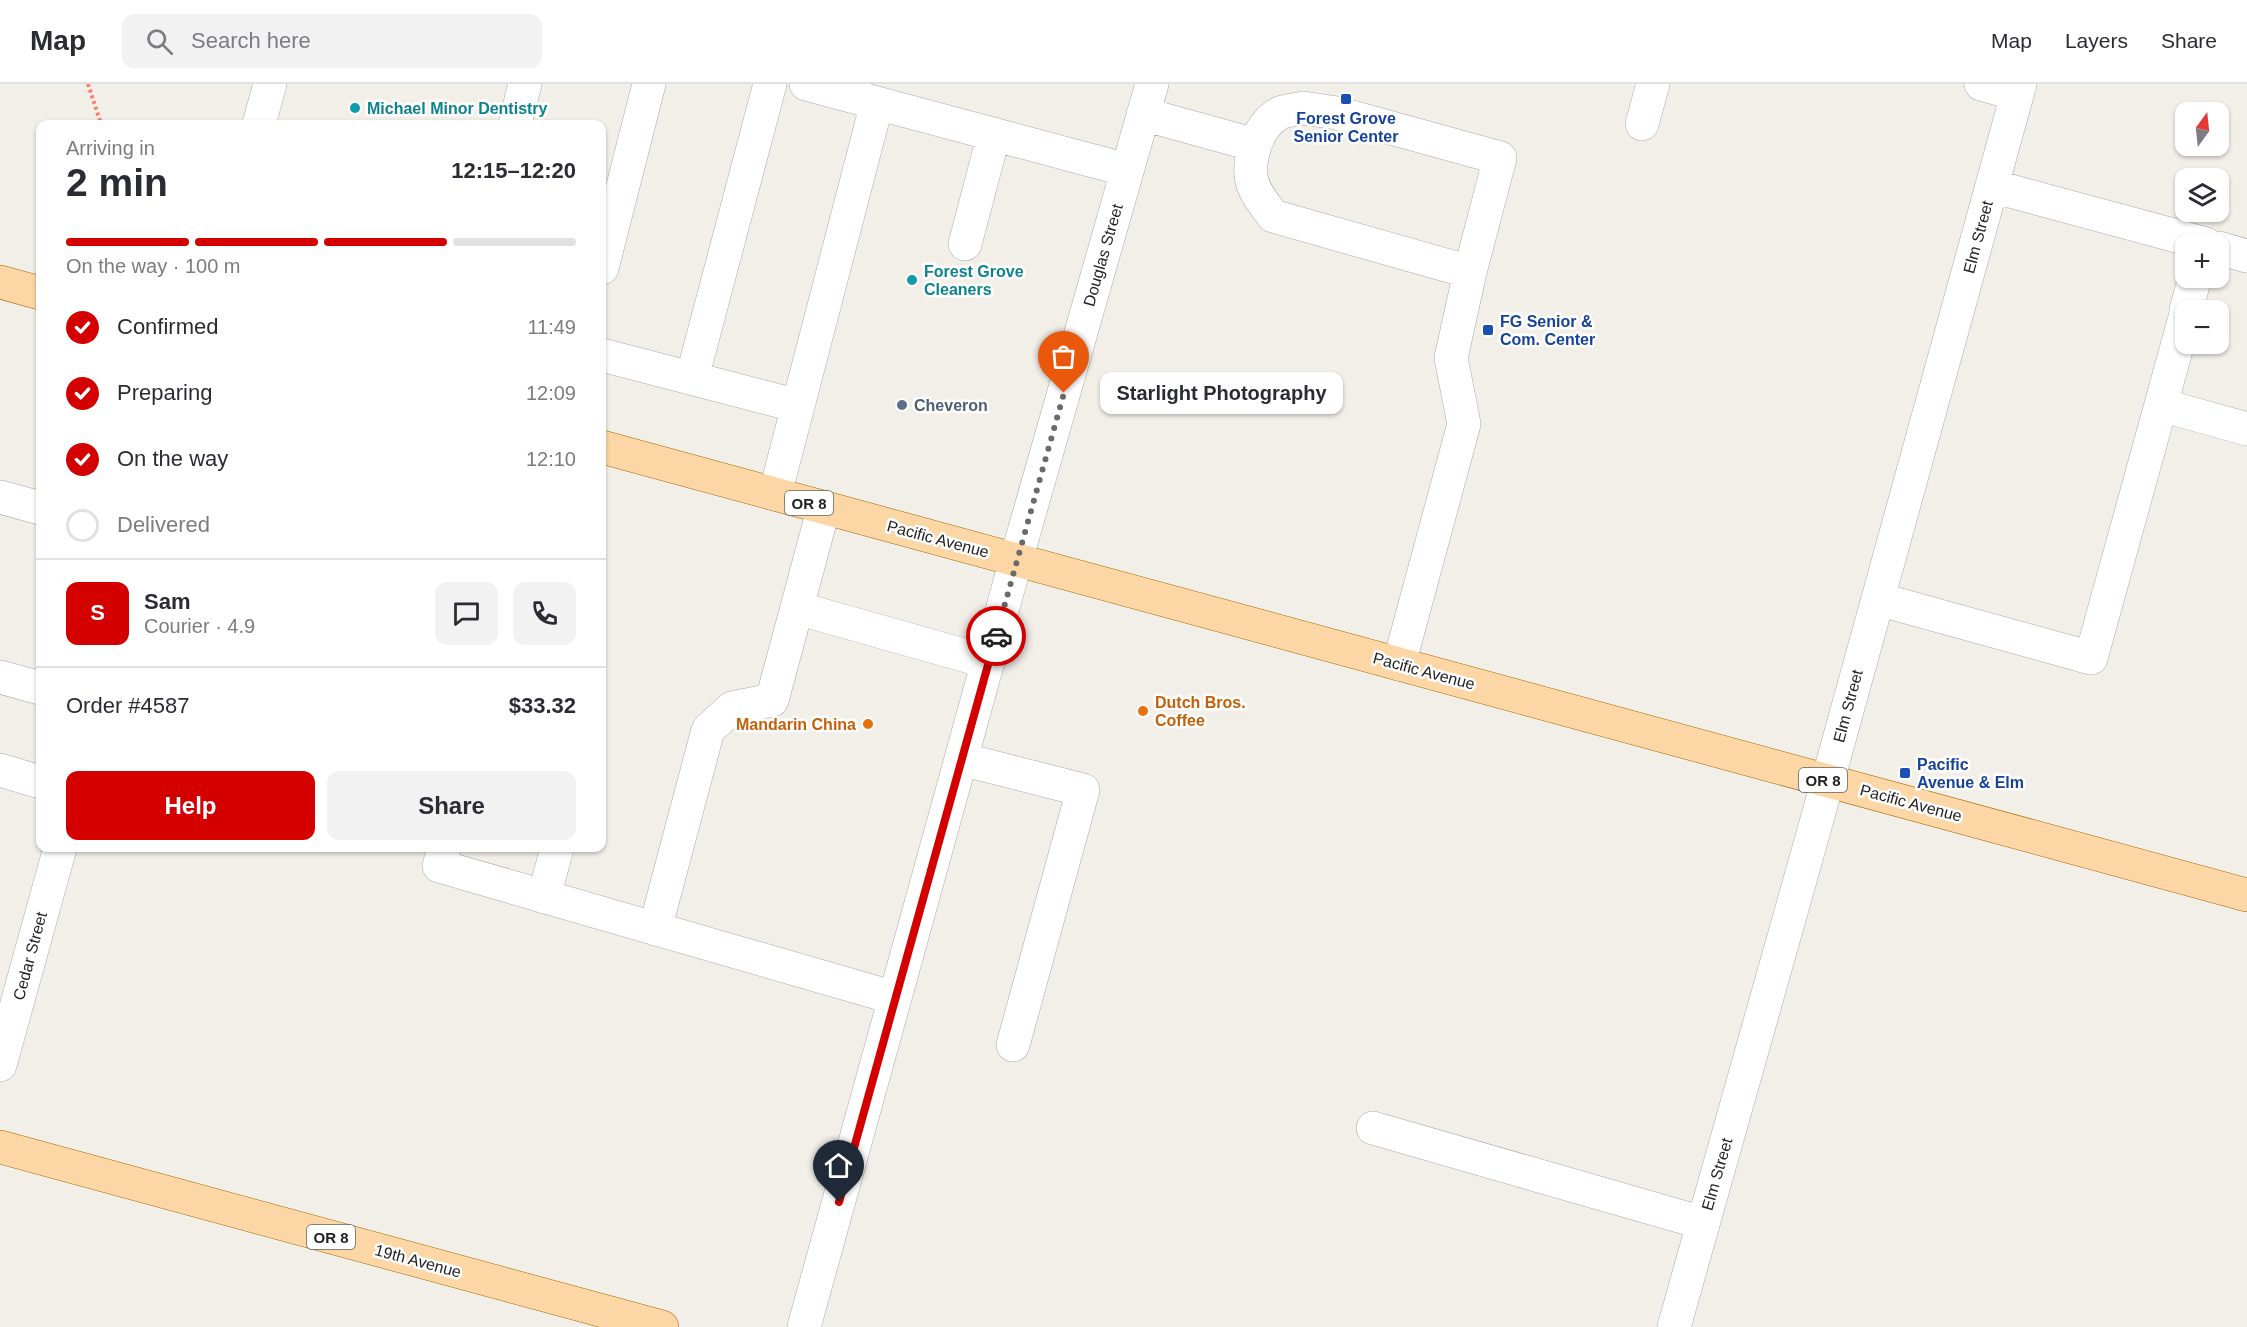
<!DOCTYPE html>
<html lang="en">
<head>
<meta charset="utf-8">
<style>
  body { margin:0; font-family:Arial,sans-serif; background:#f2f2f3; color:#2b2b33; height:100vh; display:flex; flex-direction:column; font-size:22px; white-space:nowrap }
  * { box-sizing:border-box; margin:0 }
  p { font-size:20px; color:#7c7c81 }
  .icon { flex:none; width:33px; height:33px; fill:none; stroke:currentColor; stroke-width:2; stroke-linecap:round; stroke-linejoin:round }
  .map { position:relative; flex:1; overflow:hidden }
  .drawer { position:absolute; left:36px; top:36px; width:570px; height:732px; display:flex; flex-direction:column; background:#fff; border-radius:12px; box-shadow:0 2px 4px #0004 }
  .drawer>* { flex:none }
  .needle { width:39px; rotate:15deg }
  .controls { position:absolute; left:2175px; top:18px; display:grid; gap:12px }
  .controls a { display:grid; place-items:center; width:54px; height:54px; border-radius:12px; background:#fff; box-shadow:0 2px 4px #0004; font-size:30px }
  .pin { position:absolute; display:grid; place-items:center; width:51px; height:51px; color:#fff; margin:-62px -26px; border-radius:50% 50% 50% 0; rotate:-45deg; box-shadow:0 0 6px #0007 }
  .pin .icon { rotate:45deg }
  .courier { position:absolute; display:grid; place-items:center; width:60px; height:60px; margin:-30px; border:4px solid #d40000; border-radius:50%; background:#fff; color:#222; box-shadow:0 2px 8px #0007 }
  .bubble { position:absolute; height:42px; border-radius:12px; background:#fff; box-shadow:0 2px 4px #0004; font-size:20px; font-weight:700; line-height:42px; text-align:center }
  .overview em { font-style:normal; font-weight:700 }
  .overview div { display:flex; flex-direction:column-reverse }
  .overview { display:flex; align-items:center; justify-content:space-between; height:102px; padding:0 30px }
  h1 { font-size:39px; font-weight:700; line-height:45px }
  .bar { display:grid; grid-template-columns:repeat(4,1fr); gap:9px 6px; align-content:center; height:72px; padding:0 30px }
  .bar i { height:8px; border-radius:4px; background:#e1e1e2 }
  .bar .active { background:#d40000 }
  .bar p { grid-column:span 4 }
  .line { display:flex; align-items:center; gap:15px; padding:0 30px; border-top:2px solid #e1e1e2 }
  .line div { flex:1 }
  .round { display:grid; place-items:center; flex:none; width:63px; height:63px; border-radius:12px; background:#f2f2f3 }
  ol { padding:0 30px; list-style:none }
  li { display:flex; align-items:center; gap:18px; height:66px }
  li p { margin-inline-start:auto }
  li .icon { padding:6px; border-radius:50%; background:#d40000; color:#fff; stroke-width:4 }
  li:last-child { color:#7c7c81 }
  li i { width:33px; height:33px; border:3px solid #e1e1e2; border-radius:50% }
  .button { display:flex; gap:12px; margin-top:auto; padding:12px 30px }
  .button a { flex:1; height:69px; border-radius:12px; background:#d40000; color:#fff; font-size:24px; font-weight:700; line-height:69px; text-align:center }
  .button a+a { background:#f2f2f3; color:#2b2b33 }
  header { display:flex; align-items:center; gap:36px; box-sizing:border-box; height:84px; padding:0 30px; background:#fff; border-bottom:2px solid #e1e1e2 }
  header strong { font-size:28px }
  nav { display:flex; gap:33px; margin-inline-start:auto; font-size:21px }
  .search { width:420px; height:54px; background:#f2f2f3; display:flex; align-items:center; gap:15px; box-sizing:border-box; padding:0 21px; border-radius:12px; color:#7c7c81; font-size:22px }
  .map>svg:first-child { display:block }
</style>
</head>
<body>
<header>
<strong>Map</strong>
<div class="search"><svg class="icon" aria-label="search" viewBox="0 0 24 24"><circle cx="10" cy="10" r="6"/><path d="M15 15l6 6"/></svg>Search here</div>
<nav><a>Map</a><a>Layers</a><a>Share</a></nav>
</header>
<div class="map">
<svg width="2247" height="1243" viewBox="0 0 2247 1243">
  <rect width="100%" height="100%" fill="#f2efe9"/>
  <g fill="none" stroke-linecap="round" stroke-linejoin="round">
    <defs>
      <path id="minor" d="M806,0L1127,86
        M1981,0L2017,10
        M1303,24L1337,29L1500,74L1470,188L1273,132C1264,120 1252,106 1251,91C1249,70 1260,39 1280,29C1287,26 1296,26 1303,24Z
        M1143,30L1255,61
        M259,40L270,0
        M515,40L525,0
        M1642,40L1653,0
        M1992,102L2206,160
        M965,160L994,50
        M2218,164L2247,172
        M602,184L649,0
        M2186,226L2195,194
        M602,271L798,322L877,19
        M692,294L770,0
        M2161,321L2247,345
        M775,410L798,322
        M0,413L40,424
        M1878,515L2091,574L2186,230
        M797,524L988,578
        M1399,580L1464,340L1451,274L1470,188
        M0,593L40,604
        M961,675L1083,706L1013,961
        M0,686L40,698
        M444,764L439,782L895,914
        M544,813L557,764
        M655,845L708,646L732,624L772,616L824,423
        M0,981L60,764
        M1373,1044L1703,1139
        M804,1243L1016,476L1152,0
        M1674,1243L1813,750L2020,0"/>
      <path id="major" d="M0,198L40,209
        M602,363L2247,811
        M0,1063L662,1243"/>
    </defs>
    <use href="#minor" stroke="#a9a9a9" stroke-width="34"/>
    <use href="#major" stroke="#a06b00" stroke-width="34"/>
    <path stroke="#fa8072" stroke-width="4" stroke-dasharray="3 3" stroke-linecap="butt" d="M88,0L101,40"/>
    <use href="#minor" stroke="#fff" stroke-width="33"/>
    <use href="#major" stroke="#fcd6a4" stroke-width="33"/>
  </g>
  <g fill="none" stroke-linecap="round" stroke-linejoin="round">
    <path stroke="#6b6a68" stroke-width="6" stroke-dasharray="0 10.8" d="M996,552L1064,309"/>
    <path stroke="#d40000" stroke-width="8" d="M839,1118L996,552"/>
  </g>
  <g fill="#1a4fb4" stroke="#fff" stroke-width="2">
    <rect x="1340" y="9" width="12" height="12" rx="3"/>
    <rect x="1482" y="240" width="12" height="12" rx="3"/>
    <rect x="1899" y="683" width="12" height="12" rx="3"/>
  </g>
  <g fill="#0f9aa8" stroke="#fff" stroke-width="2">
    <circle cx="355" cy="24" r="6"/>
    <circle cx="912" cy="196" r="6"/>
  </g>
  <circle fill="#5c6f8a" stroke="#fff" stroke-width="2" cx="902" cy="321" r="6"/>
  <g fill="#e8710a" stroke="#fff" stroke-width="2">
    <circle cx="1143" cy="627" r="6"/>
    <circle cx="868" cy="640" r="6"/>
  </g>
  <g text-anchor="middle" dominant-baseline="central" stroke-width="5" stroke-linejoin="round" paint-order="stroke">
    <g fill="#fff" stroke="#646464" stroke-width="1.5">
      <rect x="785" y="407" width="48" height="24" rx="4.5"/>
      <rect x="1799" y="684" width="48" height="24" rx="4.5"/>
      <rect x="307" y="1141" width="48" height="24" rx="4.5"/>
    </g>
    <g font-size="15" font-weight="bold" fill="#222">
      <text x="809" y="419">OR 8</text>
      <text x="1823" y="696">OR 8</text>
      <text x="331" y="1153">OR 8</text>
    </g>
    <g font-size="16" font-weight="bold" fill="#0d838f" stroke="#fff" text-anchor="start">
      <text x="367" y="24">Michael Minor Dentistry</text>
      <text x="924" y="187">Forest Grove<tspan x="924" dy="18">Cleaners</tspan></text>
    </g>
    <g font-size="16" font-weight="bold" fill="#164399" stroke="#fff" text-anchor="start">
      <text x="1346" y="34" text-anchor="middle">Forest Grove<tspan x="1346" dy="18">Senior Center</tspan></text>
      <text x="1500" y="237">FG Senior &amp;<tspan x="1500" dy="18">Com. Center</tspan></text>
      <text x="1917" y="680">Pacific<tspan x="1917" dy="18">Avenue &amp; Elm</tspan></text>
    </g>
    <g font-size="16" fill="#222" stroke="#fff">
      <text transform="translate(1978 153) rotate(-75)">Elm Street</text>
      <text transform="translate(1103 171) rotate(-74)">Douglas Street</text>
      <text transform="translate(938 455) rotate(15)">Pacific Avenue</text>
      <text transform="translate(1424 587) rotate(15)">Pacific Avenue</text>
      <text transform="translate(1848 622) rotate(-75)">Elm Street</text>
      <text transform="translate(1911 719) rotate(15)">Pacific Avenue</text>
      <text transform="translate(30 872) rotate(-75)">Cedar Street</text>
      <text transform="translate(1717 1090) rotate(-74)">Elm Street</text>
      <text transform="translate(418 1177) rotate(15)">19th Avenue</text>
    </g>
    <g font-size="16" font-weight="bold" fill="#4e5e75" stroke="#fff" text-anchor="start">
      <text x="914" y="321">Cheveron</text>
    </g>
    <g font-size="16" font-weight="bold" fill="#c56008" stroke="#fff" text-anchor="start">
      <text x="1155" y="618">Dutch Bros.<tspan x="1155" dy="18">Coffee</tspan></text>
      <text x="856" y="640" text-anchor="end">Mandarin China</text>
    </g>
  </g>
</svg>
<div class="controls">
<a><svg class="needle" viewBox="-14 -14 28 28"><path d="M0-13l5 13h-10z" fill="#e53935"/><path d="M0 13l5-13h-10z" fill="#7c7c81"/></svg></a>
<a><svg class="icon" aria-label="layers" viewBox="0 0 24 24"><path d="M12 4l9 5-9 5-9-5zM3 14l9 5 9-5"/></svg></a>
<a>+</a>
<a>−</a>
</div>
<div class="pin" style="left:1064px;top:309px;background:#ea580c"><svg class="icon" aria-label="bag" viewBox="0 0 24 24"><path d="M5 8h14l-1 12H6zM9 8a3 3 0 0 1 6 0"/></svg></div>
<div class="pin" style="left:839px;top:1118px;background:#1f2937"><svg class="icon" aria-label="home" viewBox="0 0 24 24"><path d="M3 11l9-7 9 7M6 9v11h12V9"/></svg></div>
<div class="courier" style="left:996px;top:552px"><svg class="icon" aria-label="car" viewBox="0 0 24 24"><path d="M5 17H2v-5l4-1 3-4h7l3 4 3 1v5h-3M9 17h6M6 11h13"/><circle cx="7" cy="17" r="2"/><circle cx="17" cy="17" r="2"/></svg></div>
<div class="bubble" style="left:1100px;top:288px;width:243px">Starlight Photography</div>
<section class="drawer">
<div class="overview"><div><h1>2 min</h1><p>Arriving in</p></div><em>12:15–12:20</em></div>
<div class="bar"><i class="active"></i><i class="active"></i><i class="active"></i><i></i><p>On the way · 100 m</p></div>
<ol>
<li><svg class="icon" aria-label="check" viewBox="0 0 24 24"><path d="M5 12l5 5 9-10"/></svg>Confirmed<p>11:49</p></li>
<li><svg class="icon" aria-label="check" viewBox="0 0 24 24"><path d="M5 12l5 5 9-10"/></svg>Preparing<p>12:09</p></li>
<li><svg class="icon" aria-label="check" viewBox="0 0 24 24"><path d="M5 12l5 5 9-10"/></svg>On the way<p>12:10</p></li>
<li><i></i>Delivered</li>
</ol>
<div class="line" style="height:108px"><b class="round" style="background:#d40000;color:#fff">S</b><div><b>Sam</b><p>Courier · 4.9</p></div><a class="round"><svg class="icon" aria-label="chat" viewBox="0 0 24 24"><path d="M4 5h16v11H9l-5 4z"/></svg></a><a class="round"><svg class="icon" aria-label="phone" viewBox="0 0 24 24"><path d="M5 4h4l2 5-3 2q2 4 5 5l2-3 5 2v4C11 20 4 13 5 4z"/></svg></a></div>
<div class="line" style="height:78px"><div>Order #4587</div><b>$33.32</b></div>
<div class="button"><a>Help</a><a>Share</a></div>
</section>
</div>
</body>
</html>
